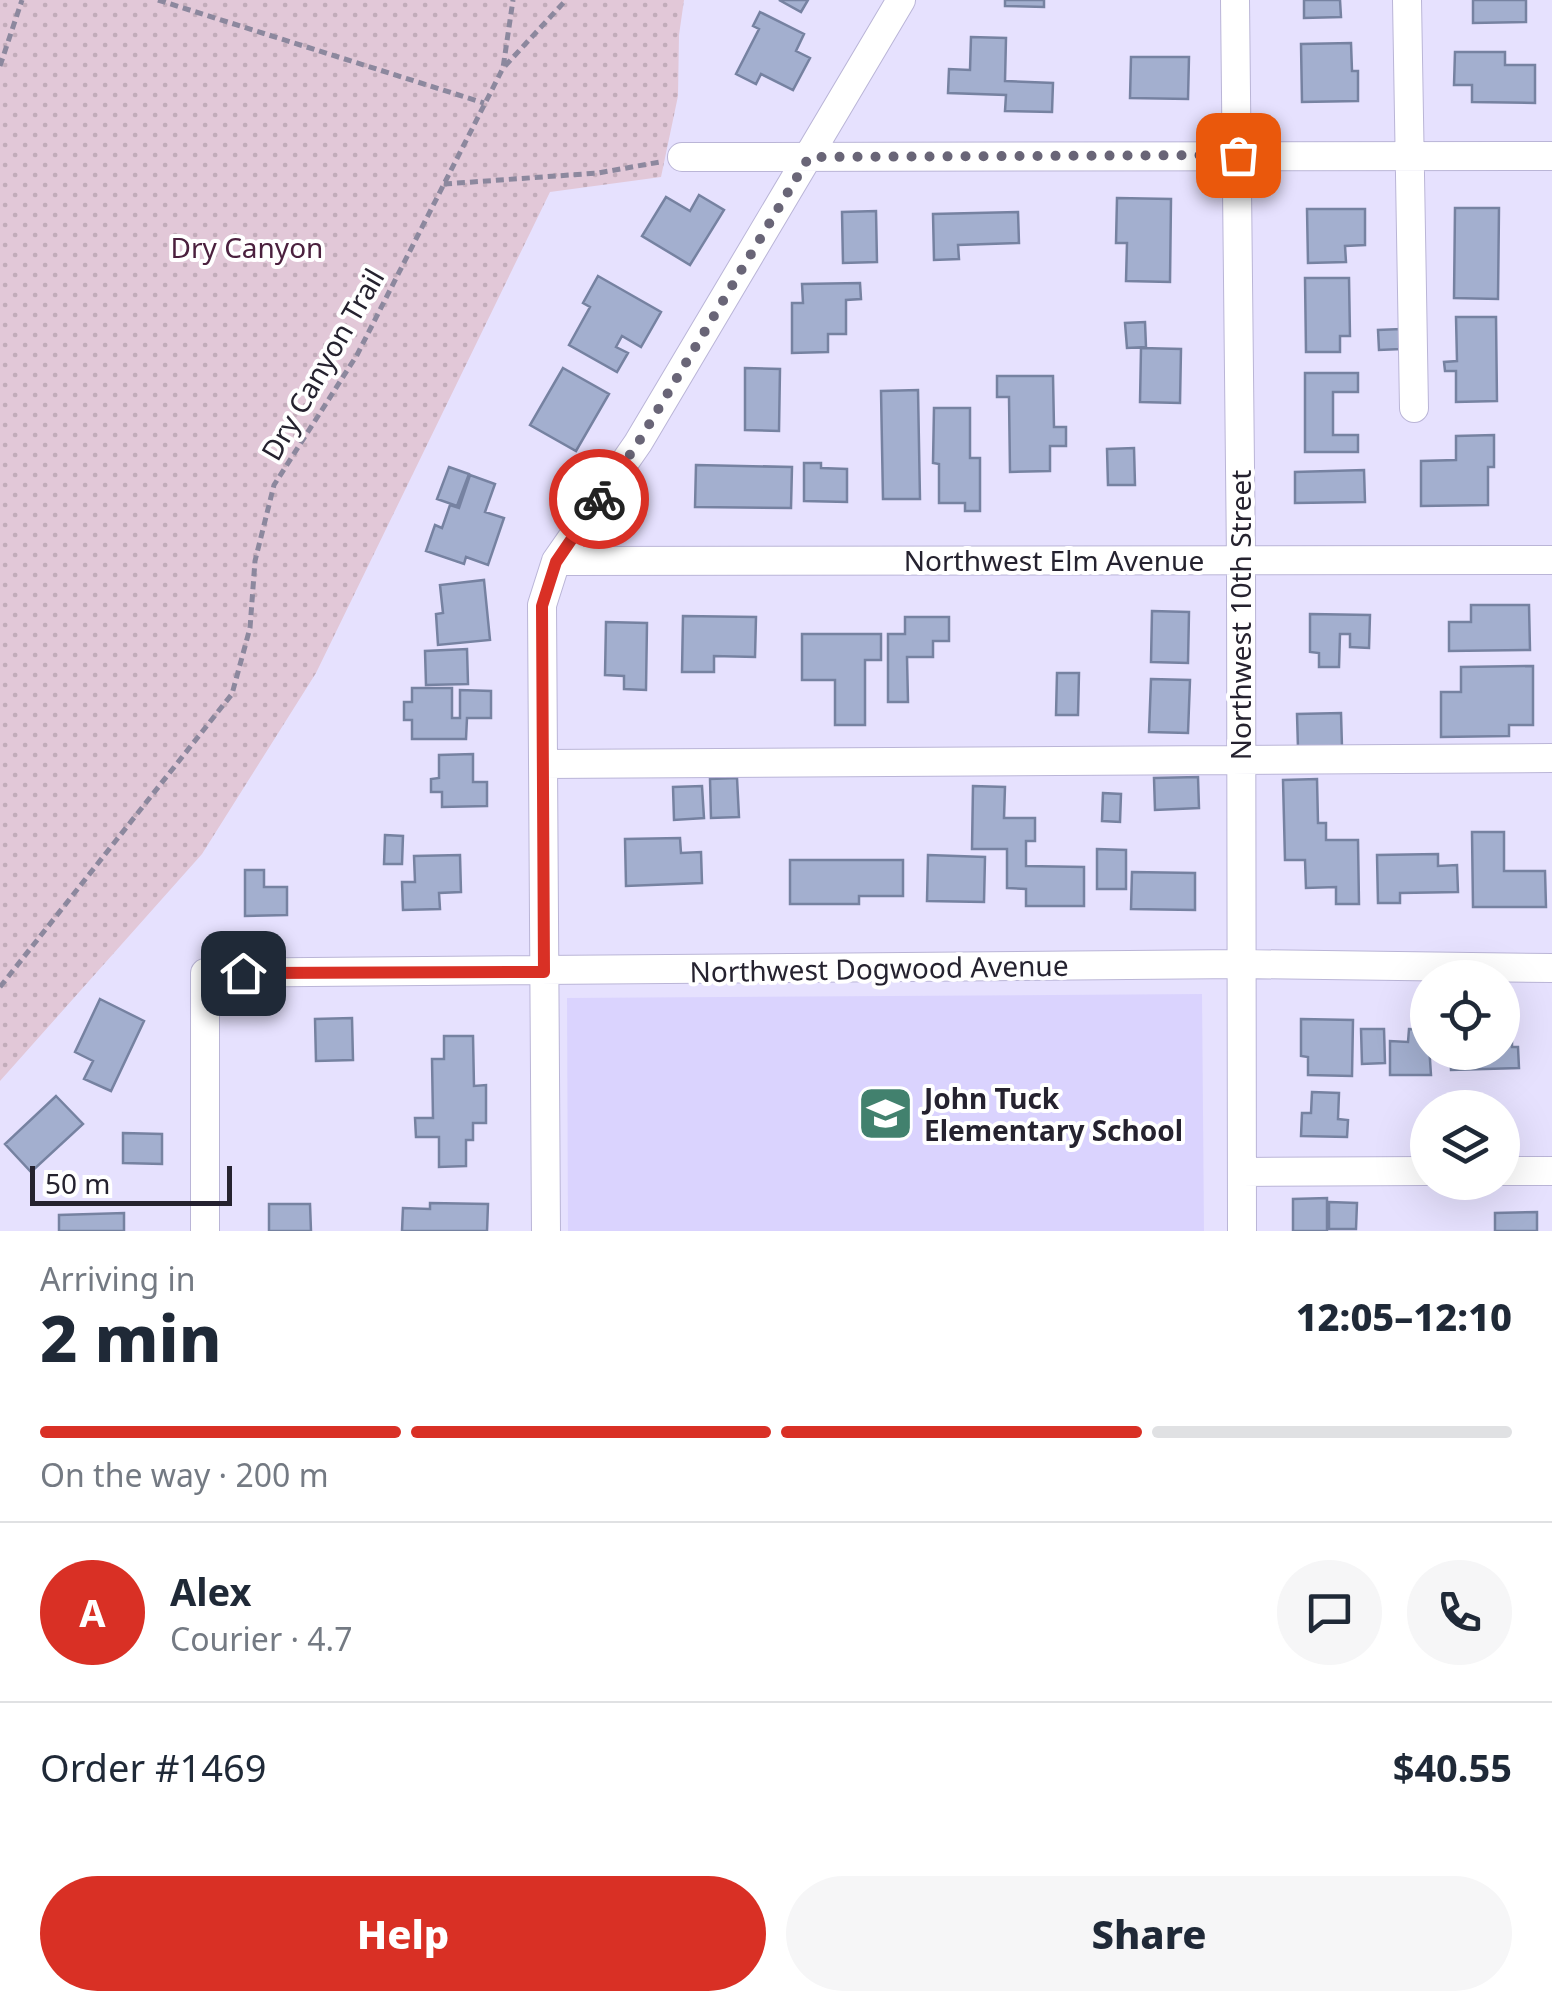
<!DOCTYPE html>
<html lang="en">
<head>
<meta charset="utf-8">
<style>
  body { margin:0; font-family:"Noto Sans",sans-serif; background:#f6f6f7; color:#1f2937; height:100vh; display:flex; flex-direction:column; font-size:38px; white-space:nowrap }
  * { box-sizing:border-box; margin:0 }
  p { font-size:32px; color:#747a83 }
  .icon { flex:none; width:55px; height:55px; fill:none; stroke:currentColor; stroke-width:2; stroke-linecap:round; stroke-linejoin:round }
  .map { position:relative; height:1231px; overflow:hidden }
  .details { display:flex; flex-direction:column; background:#fff; flex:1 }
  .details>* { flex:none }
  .buttons { position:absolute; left:1410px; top:960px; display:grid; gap:20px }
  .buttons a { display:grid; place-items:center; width:110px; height:110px; border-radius:50%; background:#fff; box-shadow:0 10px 40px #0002; font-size:50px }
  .scale { position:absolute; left:30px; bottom:25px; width:202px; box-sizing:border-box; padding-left:10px; border:5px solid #25222f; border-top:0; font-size:28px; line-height:35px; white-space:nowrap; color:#25222f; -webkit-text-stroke:8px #fff; paint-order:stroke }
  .pin { position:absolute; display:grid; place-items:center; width:85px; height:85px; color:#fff; margin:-42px; border-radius:20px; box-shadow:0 5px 15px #0006 }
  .courier { position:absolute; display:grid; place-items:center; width:100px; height:100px; margin:-50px; border:8px solid #d93025; border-radius:50%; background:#fff; color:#222; box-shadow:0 2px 12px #0007 }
  .overview em { font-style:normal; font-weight:800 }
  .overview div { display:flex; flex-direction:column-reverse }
  .overview { display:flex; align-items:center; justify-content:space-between; height:170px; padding:0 40px }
  h1 { font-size:65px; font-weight:800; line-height:75px }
  .bar { display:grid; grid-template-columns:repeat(4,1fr); gap:15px 10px; align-content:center; height:120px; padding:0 40px }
  .bar i { height:12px; border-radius:8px; background:#e0e1e3 }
  .bar .on { background:#d93025 }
  .bar p { grid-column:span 4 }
  .line { display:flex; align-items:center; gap:25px; padding:0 40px; border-top:2px solid #e0e1e3 }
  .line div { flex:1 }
  .round { display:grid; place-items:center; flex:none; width:105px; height:105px; border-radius:52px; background:#f6f6f7 }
  .button { display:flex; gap:20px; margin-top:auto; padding:20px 40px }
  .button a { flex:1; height:115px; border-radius:60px; background:#d93025; color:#fff; font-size:40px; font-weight:800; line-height:115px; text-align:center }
  .button a+a { background:#f6f6f7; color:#1f2937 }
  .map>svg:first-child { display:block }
</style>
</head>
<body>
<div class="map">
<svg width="1552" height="1231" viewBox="0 0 1552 1231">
  <defs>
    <pattern id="grass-dots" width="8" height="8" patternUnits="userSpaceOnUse" patternTransform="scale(2.5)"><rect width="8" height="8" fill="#e2c8d8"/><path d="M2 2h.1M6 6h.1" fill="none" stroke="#c2acba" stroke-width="1.8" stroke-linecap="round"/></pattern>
  </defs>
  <rect width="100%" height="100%" fill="#e6e1fe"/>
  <path fill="#dad3fe" d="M1202,994L1204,1231H568L567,998Z"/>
  <path fill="url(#grass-dots)" d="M0,0H684L679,35L678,96L661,177L550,192L316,673L202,854L0,1081Z"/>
  <path fill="#a3afcf" stroke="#7682a1" stroke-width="2.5" d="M779,0H808L801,12Z
    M1005,0H1044V7L1005,6Z
    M1304,0H1340L1341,17L1304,18Z
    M1473,0H1526V22L1473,23Z
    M760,12L804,34L796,51L810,58L793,90L761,74L756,84L736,74L759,29L753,26Z
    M971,37L1006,38L1005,81L1053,83L1052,112L1005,111L1006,95L948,93L949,69L970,70Z
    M1351,43L1352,71H1358V101L1302,102L1301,44Z
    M1455,52H1505V65H1535V103L1472,102V85H1454Z
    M1131,57H1189L1188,99L1130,98Z
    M699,195L724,210L690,265L642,236L666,197L690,211Z
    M1117,198L1171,199L1170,282L1126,281L1127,243H1116Z
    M1455,208H1499L1498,299L1454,298Z
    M1307,209H1365V245L1345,246L1346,262L1308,263Z
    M876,211L877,262L843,263L842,212Z
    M1018,212L1019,243L958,245L959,259L934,260L933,214Z
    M598,276L661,312L641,347L622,336L616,347L628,353L617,372L569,345L590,307L583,303Z
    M1305,278H1349L1350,336H1340V352H1306Z
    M860,283L861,299L846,300V334H828V352L792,353V303H803L802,284Z
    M1456,317H1496L1497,401L1456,402V371H1445L1444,362L1457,361Z
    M1145,322L1146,347L1127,348L1125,323Z
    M1401,329V349L1379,350L1378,330Z
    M1141,348L1181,349L1180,403L1140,402Z
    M563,368L609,394L576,451L530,425Z
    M745,368L780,369L779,431L745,430Z
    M1305,373H1358V392H1333V435H1358V452H1305Z
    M997,376H1053L1054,427H1066V446H1050V471L1010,472L1009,397H997Z
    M918,390L920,499H883L881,391Z
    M934,408H970V458H980V511H965V503H939V464L933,463Z
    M1494,435V467H1488V505L1421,506V461L1456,460V436Z
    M1134,448L1135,485H1108L1107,449Z
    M804,463H821V468L847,469V502L804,501Z
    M696,465L792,467L791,508L695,507Z
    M449,467L469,474L457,506L437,499Z
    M1364,470L1365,502L1295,503V472Z
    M470,475L495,484L485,512L504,518L488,565L466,557L464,564L426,551L435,525L442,528L450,505L459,508Z
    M484,580L490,640L438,645L436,614L443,613L440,585Z
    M1471,605H1529L1530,650L1449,651V622H1471Z
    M1152,611L1189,612L1188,663L1151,662Z
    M1310,614L1370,615L1369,648L1350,647V634H1340L1339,667H1319V653L1310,652Z
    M683,616L756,617L755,657L714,656V672H682Z
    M905,617H949V641H933V657H907L908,702H888V634H905Z
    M606,622L647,623L646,690L624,689V676L605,675Z
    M802,634H881V660H865V725H835V680H802Z
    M467,649L468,684L426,685L425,651Z
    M1533,666V725H1509V736L1441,737V692H1461V667Z
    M1057,673H1079L1078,715H1056Z
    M1151,679L1190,680L1188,733L1149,732Z
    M412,688H452V718H460V690L491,691V718H467L466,739H412V720H404V702H412Z
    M1341,713L1342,747L1298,748L1297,714Z
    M473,754V782H487V806L442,807V792H431V779L439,778V755Z
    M1198,777L1199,808L1155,810L1154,778Z
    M737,778L739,817L711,818L710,779Z
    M1317,779L1318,823H1326V840H1358L1359,904H1336V887L1306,888L1305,860H1285L1283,780Z
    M702,786L704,818L674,820L673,787Z
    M973,786L1005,787L1004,818H1035V841H1026V866L1084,867V906H1026V889L1007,888V849H972Z
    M1103,793L1121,794L1120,822L1102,821Z
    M1472,832H1504V871H1545L1546,907H1473Z
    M385,835L403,836L402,864H384Z
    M680,838L681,853L701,852L702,883L626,886L625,839Z
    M1097,849L1126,850V889H1097Z
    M1438,854V866L1457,865L1458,892L1400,893V903H1378L1377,855Z
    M460,855L461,892L439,893L440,909L403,910L402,882H415L414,856Z
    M928,855L985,857L984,902L927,901Z
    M790,860H903V896H859V904H790Z
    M245,870H264V887H287V915L245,916Z
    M1132,872L1195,873V910L1131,909Z
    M100,999L144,1021L111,1091L84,1079L93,1061L75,1052Z
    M352,1018L353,1060L316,1061L315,1019Z
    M1301,1019L1353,1020L1352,1076L1308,1075V1057L1301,1056Z
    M1361,1029H1384L1385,1063L1362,1064Z
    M1409,1029L1428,1030L1431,1075H1390V1041L1408,1042Z
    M1512,1029V1047H1518L1519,1068L1451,1070L1450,1052H1502V1030Z
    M444,1036H473L474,1086L486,1085V1123H473V1140H466V1166L439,1167V1137H416L415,1118H433L432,1059H444Z
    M1312,1092L1339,1093L1338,1119L1348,1120L1347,1137L1301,1136L1302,1113H1311Z
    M56,1096L83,1124L31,1172L5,1144Z
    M123,1133L162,1134V1164L123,1163Z
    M1327,1198V1231H1293V1199Z
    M1329,1202L1357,1203L1356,1229H1329Z
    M430,1203L488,1204L487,1231H402L403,1208L430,1209Z
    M269,1204H310L311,1231H269Z
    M1537,1212V1231H1495V1213Z
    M124,1213V1231H59V1215Z"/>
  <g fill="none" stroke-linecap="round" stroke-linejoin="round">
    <defs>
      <path id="minor" d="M1235,0L1241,560L1242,1231
        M1407,0L1414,408
        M682,157L1552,156
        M556,561L1552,560
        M543,764L1552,758
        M1502,1171H1552
        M1242,1172L1428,1171
        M205,1231V973L1241,964L1552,968
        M546,1231L542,605L556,561L638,443L901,0"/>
    </defs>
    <use href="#minor" stroke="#bab5d7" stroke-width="30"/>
    <path stroke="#8c889e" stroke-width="5" stroke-dasharray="8 5" stroke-linecap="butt" d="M158,0L484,103
      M0,66L22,0
      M505,66L566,0
      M444,184L598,173L660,162
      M0,987L232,694L250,628L255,561L274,485L357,355L503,68L513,0"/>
    <use href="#minor" stroke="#fff" stroke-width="28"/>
  </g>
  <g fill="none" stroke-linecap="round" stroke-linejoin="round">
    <path stroke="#696577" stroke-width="10" stroke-dasharray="0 18" d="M599,499L638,443L809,157L1238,155"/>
    <path stroke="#d93025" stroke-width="12" d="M243,973L544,972L542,606L556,562L599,499"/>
  </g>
  <defs>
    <symbol id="school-square" viewBox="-11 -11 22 22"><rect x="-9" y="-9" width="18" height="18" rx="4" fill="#42816e" stroke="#fff"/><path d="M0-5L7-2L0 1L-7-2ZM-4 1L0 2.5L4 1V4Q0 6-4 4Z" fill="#fff"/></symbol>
  </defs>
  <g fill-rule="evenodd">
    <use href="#school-square" x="854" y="1082" width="63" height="63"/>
  </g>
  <g text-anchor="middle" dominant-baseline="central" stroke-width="8" stroke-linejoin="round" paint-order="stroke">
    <g font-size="28" fill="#4b203e" stroke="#fff">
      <text x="247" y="247">Dry Canyon</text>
    </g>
    <g font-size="28" fill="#25222f" stroke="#fff">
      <text transform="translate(322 364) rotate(-60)">Dry Canyon Trail</text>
      <text x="1054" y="560">Northwest Elm Avenue</text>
      <text transform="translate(1240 615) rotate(-90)">Northwest 10th Street</text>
      <text transform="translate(879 968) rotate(-1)">Northwest Dogwood Avenue</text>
    </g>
    <g font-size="28" font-weight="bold" fill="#25222f" stroke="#fff" text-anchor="start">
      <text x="924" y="1098">John Tuck<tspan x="924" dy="32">Elementary School</tspan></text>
    </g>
  </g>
</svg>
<div class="buttons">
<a><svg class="icon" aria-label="locate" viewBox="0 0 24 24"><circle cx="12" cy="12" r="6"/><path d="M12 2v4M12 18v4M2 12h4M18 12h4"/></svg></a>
<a><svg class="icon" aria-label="layers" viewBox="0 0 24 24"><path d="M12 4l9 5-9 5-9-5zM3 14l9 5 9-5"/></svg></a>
</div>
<div class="scale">50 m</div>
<div class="pin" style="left:1238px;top:155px;background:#ea580c"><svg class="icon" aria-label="bag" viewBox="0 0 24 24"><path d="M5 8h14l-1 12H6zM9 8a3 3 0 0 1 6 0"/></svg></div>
<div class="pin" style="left:243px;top:973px;background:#1f2937"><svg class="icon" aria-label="home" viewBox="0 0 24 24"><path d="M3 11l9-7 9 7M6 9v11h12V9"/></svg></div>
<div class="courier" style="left:599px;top:499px"><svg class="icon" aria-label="bike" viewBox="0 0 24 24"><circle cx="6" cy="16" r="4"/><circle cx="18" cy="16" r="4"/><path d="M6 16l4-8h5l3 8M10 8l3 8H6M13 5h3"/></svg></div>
</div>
<section class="details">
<div class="overview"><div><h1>2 min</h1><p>Arriving in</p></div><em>12:05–12:10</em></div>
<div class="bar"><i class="on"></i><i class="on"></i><i class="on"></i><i></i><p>On the way · 200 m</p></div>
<div class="line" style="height:180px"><b class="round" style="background:#d93025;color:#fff">A</b><div><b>Alex</b><p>Courier · 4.7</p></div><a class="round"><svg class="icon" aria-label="chat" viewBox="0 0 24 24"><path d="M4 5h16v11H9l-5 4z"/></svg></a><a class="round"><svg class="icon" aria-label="phone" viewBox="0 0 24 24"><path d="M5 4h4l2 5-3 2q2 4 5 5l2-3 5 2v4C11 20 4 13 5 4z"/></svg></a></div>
<div class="line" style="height:130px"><div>Order #1469</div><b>$40.55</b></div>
<div class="button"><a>Help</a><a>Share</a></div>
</section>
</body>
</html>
